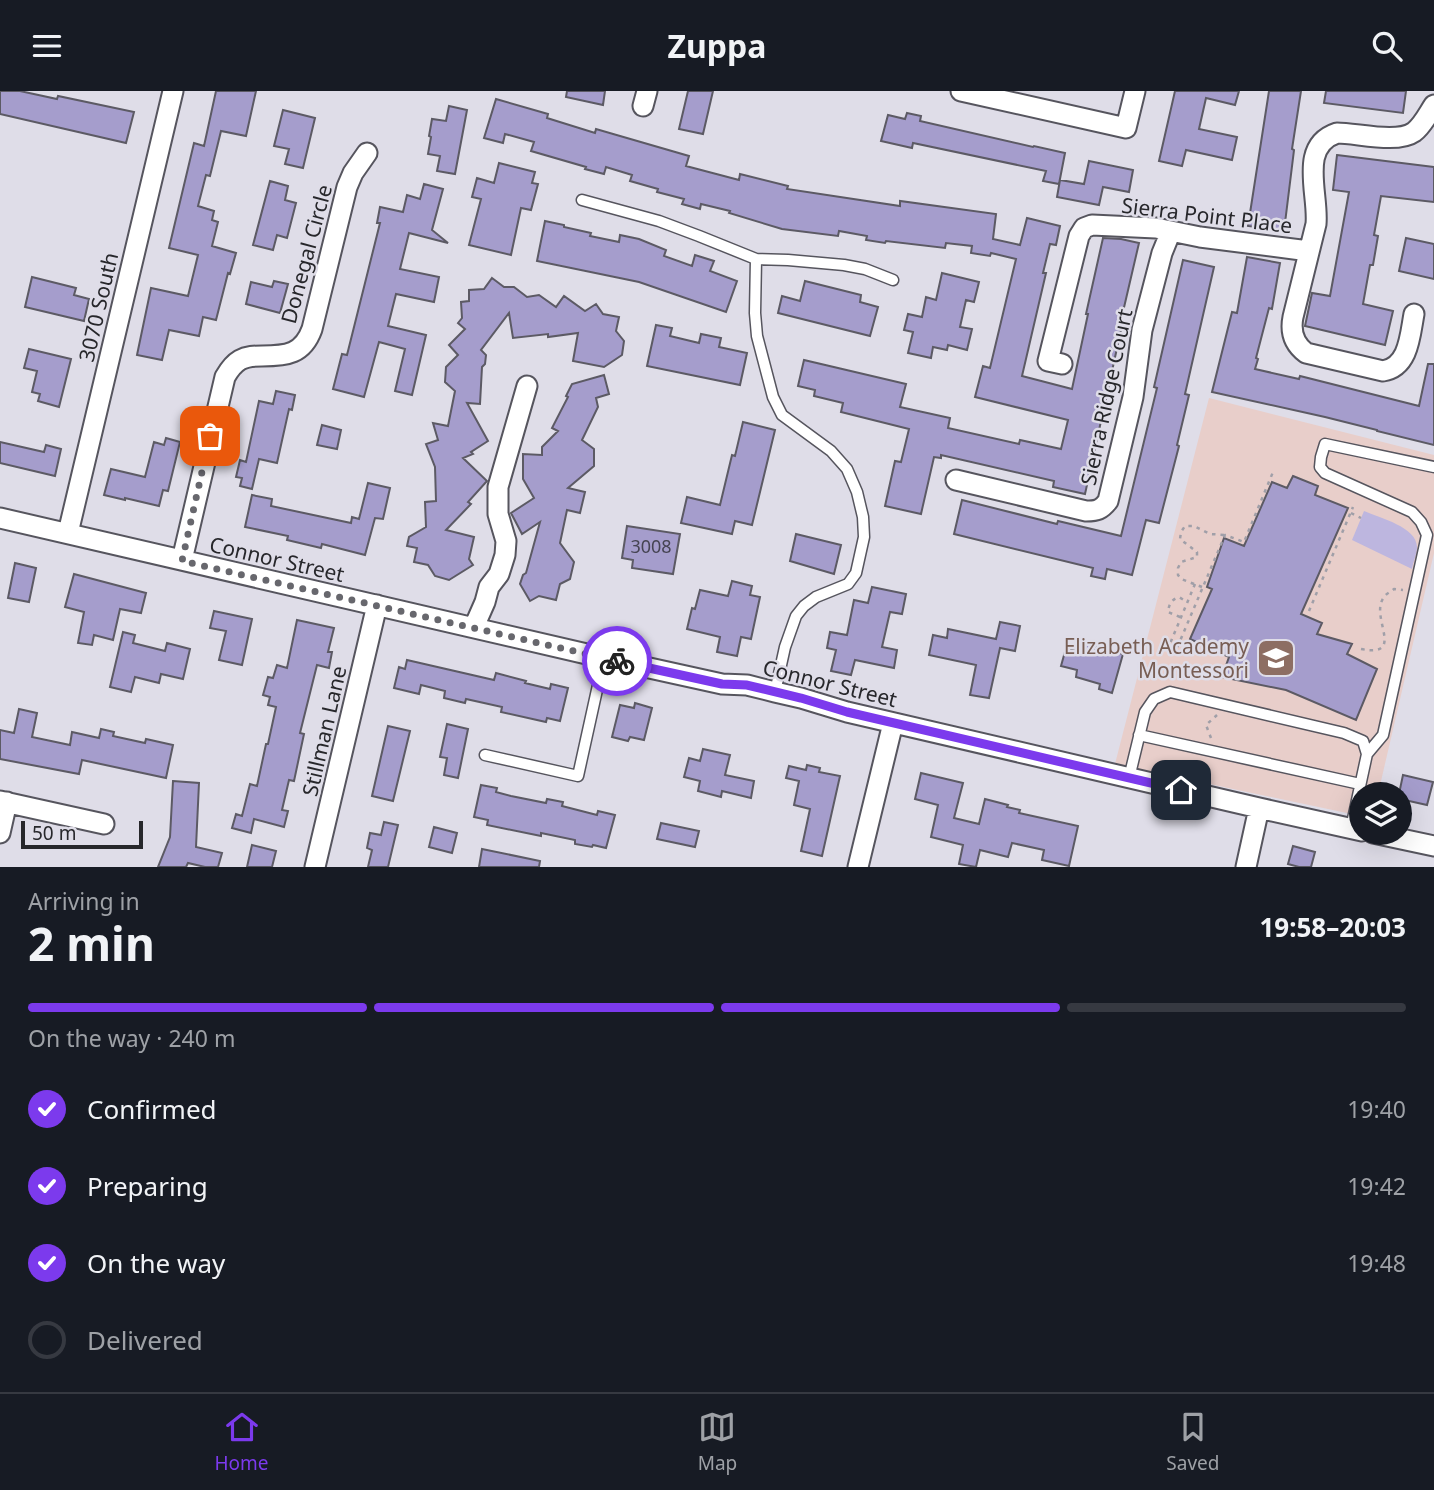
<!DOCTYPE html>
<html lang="en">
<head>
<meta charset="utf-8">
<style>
  body { margin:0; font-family:"Noto Sans",sans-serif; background:#20242c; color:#f1f3f6; height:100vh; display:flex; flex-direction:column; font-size:26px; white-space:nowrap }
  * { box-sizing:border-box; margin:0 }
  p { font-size:23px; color:#9ea1a6 }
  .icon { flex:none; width:38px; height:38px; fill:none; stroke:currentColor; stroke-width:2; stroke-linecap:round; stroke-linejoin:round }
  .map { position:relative; height:776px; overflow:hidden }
  .sheet { display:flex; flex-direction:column; background:#171b24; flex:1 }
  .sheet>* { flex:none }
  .fabs { position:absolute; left:1349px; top:691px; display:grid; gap:14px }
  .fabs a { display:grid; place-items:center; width:63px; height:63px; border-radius:50%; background:#171b24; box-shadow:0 7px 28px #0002; font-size:35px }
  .scale { position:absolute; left:21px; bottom:18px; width:122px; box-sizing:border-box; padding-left:7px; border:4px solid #27272b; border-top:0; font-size:19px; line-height:24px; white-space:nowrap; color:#27272b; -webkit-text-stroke:5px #dfdde8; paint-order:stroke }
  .pin { position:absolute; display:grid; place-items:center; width:60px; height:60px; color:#fff; margin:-30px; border-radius:14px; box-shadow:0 4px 10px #0006 }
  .courier { position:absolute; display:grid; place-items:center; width:70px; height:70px; margin:-35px; border:5px solid #7c3aed; border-radius:50%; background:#fff; color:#222; box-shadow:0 2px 9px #0007 }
  .overview em { font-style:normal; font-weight:700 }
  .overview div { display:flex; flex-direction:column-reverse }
  .overview { display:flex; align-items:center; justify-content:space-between; height:119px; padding:0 28px }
  h1 { font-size:46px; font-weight:700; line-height:52px }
  .bar { display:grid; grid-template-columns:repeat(4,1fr); gap:10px 7px; align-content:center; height:84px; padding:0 28px }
  .bar i { height:9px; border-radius:5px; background:#363941 }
  .bar .current { background:#7c3aed }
  .bar p { grid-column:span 4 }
  ol { padding:0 28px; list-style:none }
  li { display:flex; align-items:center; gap:21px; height:77px }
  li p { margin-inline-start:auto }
  li .icon { padding:7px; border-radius:50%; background:#7c3aed; color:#fff; stroke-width:4 }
  li:last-child { color:#9ea1a6 }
  li i { width:38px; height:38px; border:4px solid #363941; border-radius:50% }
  header { display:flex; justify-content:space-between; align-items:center; height:91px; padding:0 28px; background:#171b24; font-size:32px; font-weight:700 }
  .menu { display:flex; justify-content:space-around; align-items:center; height:98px; border-top:2px solid #363941; background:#171b24; font-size:19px; color:#9ea1a6 }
  .menu a { display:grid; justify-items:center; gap:4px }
  .menu .current { color:#7c3aed }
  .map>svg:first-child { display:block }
</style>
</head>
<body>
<header><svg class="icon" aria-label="menu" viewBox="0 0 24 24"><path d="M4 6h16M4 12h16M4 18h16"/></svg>Zuppa<svg class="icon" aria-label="search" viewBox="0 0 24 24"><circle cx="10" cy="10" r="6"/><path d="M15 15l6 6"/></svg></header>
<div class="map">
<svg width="1434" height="776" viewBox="0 0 1434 776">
  <rect width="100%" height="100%" fill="#dfdde8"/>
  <path fill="#e8ceca" d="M1209,307L1434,364V462L1378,703L1362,704L1361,725L1115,673Z"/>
  <path fill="#bdb6df" d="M1364,420C1380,427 1417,436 1417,456C1417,463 1413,471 1412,478L1352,449Z"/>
  <path fill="#a59dcc" stroke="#5c5a64" stroke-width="2" d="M0,0H20L57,8L58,5L134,21L126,52L0,23Z
    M216,0H256L246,45L221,40L210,85L206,84L198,115L214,120L212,129L218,131L212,155L236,162L230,183L228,182L216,229L203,226L199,245L169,239L162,269L137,264L151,197L188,205L198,164L169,157L194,52L204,55Z
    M567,0H605L603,14L566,6Z
    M688,0H713L703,43L679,38Z
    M1175,0H1239L1235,14L1206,7L1199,38L1237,46L1232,69L1186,59L1182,75L1159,70Z
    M1269,0H1301L1292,58L1294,59L1284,140L1248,135Z
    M1326,0H1406L1403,22L1324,12Z
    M496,8L548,23L547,27L595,42L596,38L689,65L686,75L739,89L740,83L788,95L787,98L900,115V110L996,123L993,148L1020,154L1027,127L1060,135L1056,154L1050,153L1043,182H1046L1022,285L1072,298L1088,223H1086L1103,147L1121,148L1139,152L1119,238L1121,239L1085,403L1053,396L1054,390L941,364V367L934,366L921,423L885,415L895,370L901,371L909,338L841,321L843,312L814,305L815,299L798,295L804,269L906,293L900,316L950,327L948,337L1019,353L1020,349L1061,358L1068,329L975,306L983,275L990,277L1016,168L991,162L990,165L971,162L972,155L946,152L945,157L886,150L885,152L866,149L867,145L839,140L838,145L782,138L729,122L730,120L701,113L700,118L682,113L684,108L657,101L658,98L630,90L632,84L606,76L604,83L585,78L586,76L531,60L534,51L505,43L503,52L484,47Z
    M449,15L467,19L455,83L437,80L440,65L428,63L431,46L429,45L432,28L446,30Z
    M283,19L315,27L303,77L285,73L289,58L274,55Z
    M907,22L921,25L920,30L1033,56L1034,55L1065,62L1059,93L1043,90L1046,80L913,52L912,57L881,50L888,24L905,28Z
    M1337,64L1434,76V111L1381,105L1374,144L1378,145L1373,174H1370L1363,213L1393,220L1385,254L1305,235L1312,202L1330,205L1349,101L1333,99Z
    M1089,70L1133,79L1129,101L1103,96L1099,114L1057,106L1060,89L1084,93Z
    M499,72L535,81L532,92L538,93L531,119L521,117L511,164L469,154L481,108L472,106L477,87L494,92Z
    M270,90L288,95L285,109L296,112L287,147L277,144L273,159L253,154Z
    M424,93L443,98L432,139L448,152L409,142L400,178L439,186L434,211L396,203L388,235L426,244L412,304L395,300L405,258L379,251L364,306L333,298L342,263L347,264L380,132H377L380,116L403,121L407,104L420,108Z
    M545,130L564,134V136L591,142L590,145L619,151L620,144L639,148L666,159L664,165L692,175L695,164L714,170L710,180L737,190L726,221L639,191L537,170Z
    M1406,147L1434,153V188L1399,180Z
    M1247,166L1280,172L1272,218L1269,217L1256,267L1258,268L1255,278L1299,288L1300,285L1419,315L1428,273H1434V354L1377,340V339L1325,326L1212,301L1232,221L1237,222Z
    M1183,169L1214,176L1185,303L1189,304L1177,354L1179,355L1159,432L1146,429L1132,484L1107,478L1105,488L1091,485L1093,477L954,443L962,409L1057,433L1058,430L1121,445L1157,297L1154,296Z
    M942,182L979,191L974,211L966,209L960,236L972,238L967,259L948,254L947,259L933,256L931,267L908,262L913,241L904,239L908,223L922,226L926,206L936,209Z
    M32,186L76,197L74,204L89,208L84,230L25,216Z
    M492,187L504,196H514L527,206L539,204L556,216L564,205L585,220L596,213L603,223L619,226L616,240L624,250L622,264L604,276L573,270L578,242L548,246V243L513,247L509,222L481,259L486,264L485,273L482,276L480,313L467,312L488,350L471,361L473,363L463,367L487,390L468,411L471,413L446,439L474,446L469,468L473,474L449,489L435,485L428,474L414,471L417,457L407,455L409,446L426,436L425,411L436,410L435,376L426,353L438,349L433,332L448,335L455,300L445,291L446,276L458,264L449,254L465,238L458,232L462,227L461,211L469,210V199L484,198Z
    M274,190L288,193L280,222L246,213L251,191L272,196Z
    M805,190L861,204L860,211L878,216L870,245L778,222L782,205L800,210Z
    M656,234L672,237L670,245L699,252L701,243L721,247L719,256L747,262L740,294L647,275Z
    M29,258L71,268L59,316L38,310L40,303L32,301L37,280L24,277Z
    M604,284L609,303L596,307L598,316L582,349L594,358V375L568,397L585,401L580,422L567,419L560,452L574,471L570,488L560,493L556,509L539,505L530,510L520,493L523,484L526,482L540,431L522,443L511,422L534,407L523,388V363L542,364V356L558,340L552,337L568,306L566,305L572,293Z
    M276,300L295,304L292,319L289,318L277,372L259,368L252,398L240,395L242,387L236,386L240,369L246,371L259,310L273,313Z
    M743,331L775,339L752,434L735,430L732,443L681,432L687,406L720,414L732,364L735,365Z
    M322,334L341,339L337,358L317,354Z
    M166,347L180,351L168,400L163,399L159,415L125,407V409L104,404L111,378L145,386L154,351L164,354Z
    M0,351L44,361L46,354L61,358L55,385L0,372Z
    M1293,385L1318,395L1315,404L1348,417L1301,523L1322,532L1317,543L1352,553L1347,563L1377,578L1356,629L1286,599L1222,586L1229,566L1190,548L1212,498L1207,496L1224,447L1244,455L1272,391L1287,397Z
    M368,392L390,397L383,428L375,427L365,464L322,453L321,457L287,449L288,445L245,436L252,404L272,408L271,415L351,432L352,426L359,428Z
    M627,435L680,443L673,483L632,477L633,469L622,467Z
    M796,443L841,454L834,483L790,470Z
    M15,472L36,477L29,511L8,507Z
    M74,483L146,502L141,522L120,518L113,549L94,544L92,554L78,552L84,521L65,516Z
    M732,490L752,495L750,504L760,506L751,548L741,546L737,565L717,561L720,546L687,538L692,517L695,518L700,499L728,505Z
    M872,496L906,503L902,523L890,521L882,556L897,559L894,577L855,569L851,584L831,580L836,559L827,557L830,541L847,544L854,509L868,512Z
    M214,520L252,528L242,574L219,569L226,540L210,537Z
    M297,529L334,537L328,561H332L329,577L317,574L300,642L304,643L294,690L289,689L282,719L288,720L284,736L254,728L251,742L232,737L236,723L242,725L250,693L257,695L266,653H268L276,616L268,614L270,606L263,604L268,586L273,587L277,574L287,577Z
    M1000,531L1020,535L1015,560L1000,557L989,607L970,604L976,574L929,564L933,544L947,547L948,538L996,548Z
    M123,541L135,544L133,552L165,560L167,552L190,558L183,588L161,583L159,592L135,586L131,601L110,596Z
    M1082,552L1123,563L1112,602L1099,598L1100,593L1076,586L1077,579L1061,575L1066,557L1079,561Z
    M407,569L494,589L496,582L526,590L525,592L550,598L551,593L568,597L560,630L547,627L546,631L501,621L502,616L466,608L465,612L444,607L445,600L421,594L419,603L394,597L399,576L405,578Z
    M635,612L652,617L644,649L630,646L628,650L612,646L620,614L634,617Z
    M19,618L37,622L32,646L70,654L72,641L99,647L101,638L114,641L113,645L145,652L146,648L173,654L166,687L82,669L79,683L0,668V639L14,642Z
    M447,633L468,638L458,687L444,684L447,667L440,666Z
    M388,635L410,640L393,710L372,705Z
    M703,658L730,664L725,684L754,690L751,707L722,700L721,706L698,700L700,690L684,686L689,667L700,670Z
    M807,674L820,677L819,681L840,685L822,765L801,760L810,718L794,714L799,690L786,687L789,675L806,679Z
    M921,682L963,692L954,727L979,733L985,708L1008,714L1007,716L1020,719L1019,722L1078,735L1069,775L1042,769L1044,759L1012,752L1008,766L980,759L976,776L959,773L963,754L931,746L938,714L915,708Z
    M1403,684L1433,691L1427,714L1400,708V698Z
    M173,690L199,692L196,756L222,762L218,776H205L188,772L186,776H158L170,746Z
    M481,694L497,697L496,701L511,705L546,712L547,708L563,711L562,715L597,724L598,720L615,724L606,757L593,754L592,756L575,753V749L541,742V745L487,734L488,729L474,726Z
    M384,731L398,734L388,776H368L372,759L367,757L370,742L381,744Z
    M661,732L699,740L695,756L657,748Z
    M434,736L457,742L452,762L429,756Z
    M252,754L276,760L272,776H247Z
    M1293,755L1315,761L1311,776H1299L1288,773Z
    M482,758L540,770L539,776H479Z"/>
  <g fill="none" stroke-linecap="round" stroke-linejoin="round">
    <defs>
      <path id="service" d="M582,109L659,130L699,145L756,168L788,169L844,174L865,178L893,189
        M756,168L755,222L757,245L773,306L782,324L831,360L847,378L857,401L863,426L864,446L856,482L848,493L816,506L804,515L796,525L785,556L775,601
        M1139,644L1360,693
        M1367,663L1383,644L1427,444L1421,431L1412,421L1325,382L1320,376L1321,366L1325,353L1434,376
        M485,664L578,685L604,567
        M1129,687L1145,621L1154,608L1170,601L1344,642L1363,650L1367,663L1351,737"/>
      <path id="minor" d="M961,0L1126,37L1135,0
        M643,15L647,0
        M1414,223C1410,244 1409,276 1383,280L1306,262C1294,253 1290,241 1293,226L1316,133C1319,103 1298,55 1337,42C1357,42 1397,53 1414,41C1423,34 1428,23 1434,14
        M1062,273L1048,270L1079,145L1084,137L1092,134L1156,137L1200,146L1309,160
        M956,389L1086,420C1097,420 1101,419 1108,410L1133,306L1142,239L1162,162L1171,140
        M0,427L604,567L722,593L747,594L775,601L801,607L847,621L1259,717L1362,740
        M68,442L173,0
        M182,469L225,286C229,279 233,273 240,269C247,265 255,265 262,265C287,265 303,263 312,238L347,96L353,82L367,62
        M474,536L485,511L489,496L499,483L505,464L506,450L498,423V396L527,295
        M0,710L104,733
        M0,742L7,711
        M1373,742L1434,755
        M315,776L377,514
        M858,776L893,632
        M1246,776L1259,717"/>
    </defs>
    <use href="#service" stroke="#56555e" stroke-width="13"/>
    <use href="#minor" stroke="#56555e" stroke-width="23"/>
    <path stroke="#a09fa8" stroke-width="2.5" stroke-dasharray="3.5 5" stroke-linecap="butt" d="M1351,422L1361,427
      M1195,493L1169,555L1177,557L1225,444L1244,451L1273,381
      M1202,496L1181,488L1178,484V477L1181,471L1197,466V461L1180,448L1181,441L1185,435H1194L1210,443L1225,444
      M1309,520L1353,416
      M1180,526L1168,521C1169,513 1171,509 1179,506L1187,511
      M1361,558C1408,567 1367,524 1385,505C1387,502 1391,501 1394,498L1403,499
      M1211,647L1206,634L1217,624"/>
    <use href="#service" stroke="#fff" stroke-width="10"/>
    <use href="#minor" stroke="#fff" stroke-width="19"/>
  </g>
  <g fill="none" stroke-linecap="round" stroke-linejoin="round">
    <path stroke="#67676d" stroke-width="7" stroke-dasharray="0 12.6" d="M210,345L182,470L617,570"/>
    <path stroke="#7c3aed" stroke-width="9" d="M617,570L722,593L747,594L801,607L847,621L1181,699"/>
  </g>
  <defs>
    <symbol id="school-square" viewBox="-11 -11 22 22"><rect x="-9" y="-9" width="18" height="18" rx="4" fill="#8d6e63" stroke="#dfdde8"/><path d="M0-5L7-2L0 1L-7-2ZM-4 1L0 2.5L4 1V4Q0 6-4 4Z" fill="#fff"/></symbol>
  </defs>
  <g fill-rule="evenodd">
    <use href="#school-square" x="1254" y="545" width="44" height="44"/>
  </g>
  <g text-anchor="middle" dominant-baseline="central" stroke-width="5" stroke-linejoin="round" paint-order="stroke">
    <g font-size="18" fill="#464453">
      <text x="651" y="455">3008</text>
    </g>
    <g font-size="21" fill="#27272b" stroke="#dfdde8">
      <text transform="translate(1207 124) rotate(7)">Sierra Point Place</text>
      <text transform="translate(306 163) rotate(-75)">Donegal Circle</text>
      <text transform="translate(98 216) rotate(-77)">3070 South</text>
      <text transform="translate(1106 306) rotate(-78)">Sierra Ridge Court</text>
      <text transform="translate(277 468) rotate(13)">Connor Street</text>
      <text transform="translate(830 592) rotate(14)">Connor Street</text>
      <text transform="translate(324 640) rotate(-77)">Stillman Lane</text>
    </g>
    <g font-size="21" fill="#785e54" stroke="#dfdde8" text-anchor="end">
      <text x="1249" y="555">Elizabeth Academy<tspan x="1249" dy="24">Montessori</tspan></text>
    </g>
  </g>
</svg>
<div class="fabs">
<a><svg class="icon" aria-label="layers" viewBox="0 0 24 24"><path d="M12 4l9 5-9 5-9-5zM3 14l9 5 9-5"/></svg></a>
</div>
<div class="scale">50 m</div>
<div class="pin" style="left:210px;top:345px;background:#ea580c"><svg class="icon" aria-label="bag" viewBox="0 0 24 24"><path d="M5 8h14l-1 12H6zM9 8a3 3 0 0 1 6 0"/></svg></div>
<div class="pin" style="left:1181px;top:699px;background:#1f2937"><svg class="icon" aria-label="home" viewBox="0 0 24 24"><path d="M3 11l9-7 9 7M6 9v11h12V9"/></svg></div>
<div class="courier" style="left:617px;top:570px"><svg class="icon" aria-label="bike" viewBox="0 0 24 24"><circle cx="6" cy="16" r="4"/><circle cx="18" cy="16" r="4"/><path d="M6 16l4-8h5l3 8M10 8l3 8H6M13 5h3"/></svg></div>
</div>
<section class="sheet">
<div class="overview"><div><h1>2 min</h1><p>Arriving in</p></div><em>19:58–20:03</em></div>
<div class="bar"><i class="current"></i><i class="current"></i><i class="current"></i><i></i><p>On the way · 240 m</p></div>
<ol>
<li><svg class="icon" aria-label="check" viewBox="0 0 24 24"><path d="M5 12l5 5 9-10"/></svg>Confirmed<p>19:40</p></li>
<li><svg class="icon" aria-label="check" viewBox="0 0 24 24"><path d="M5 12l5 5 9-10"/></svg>Preparing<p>19:42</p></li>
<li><svg class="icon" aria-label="check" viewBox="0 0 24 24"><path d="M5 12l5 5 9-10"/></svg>On the way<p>19:48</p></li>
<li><i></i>Delivered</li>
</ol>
</section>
<nav class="menu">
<a class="current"><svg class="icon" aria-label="home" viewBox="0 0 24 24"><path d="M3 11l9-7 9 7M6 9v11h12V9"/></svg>Home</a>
<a><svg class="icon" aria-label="map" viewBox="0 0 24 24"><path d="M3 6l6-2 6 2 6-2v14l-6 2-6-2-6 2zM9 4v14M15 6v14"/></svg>Map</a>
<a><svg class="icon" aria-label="saved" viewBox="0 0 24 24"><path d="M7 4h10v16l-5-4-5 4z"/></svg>Saved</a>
</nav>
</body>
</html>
